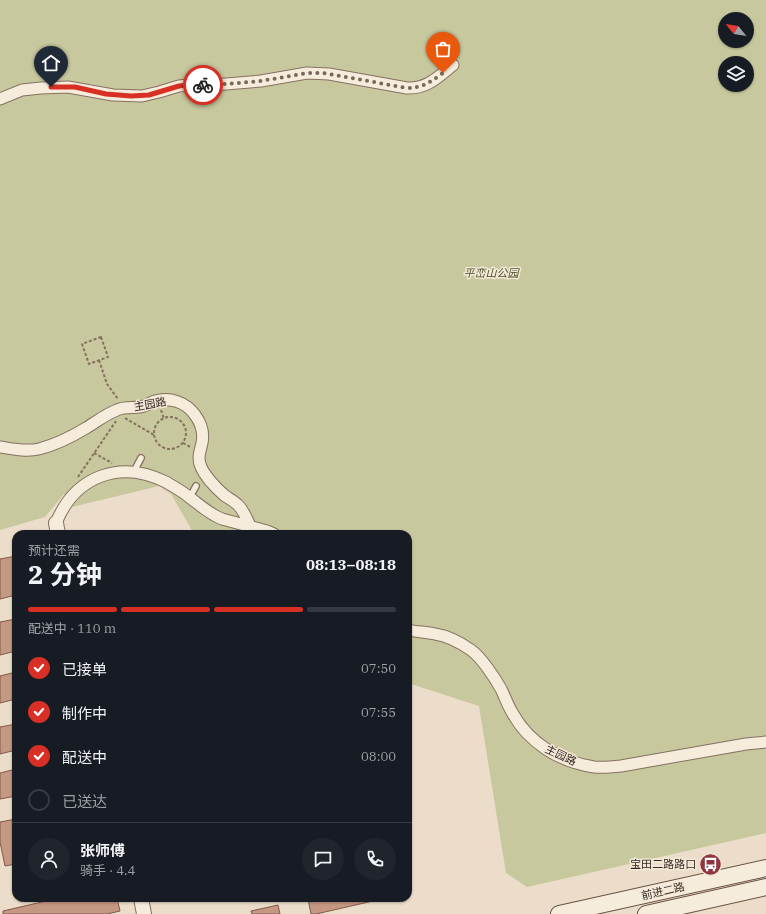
<!DOCTYPE html>
<html lang="zh">
<head>
<meta charset="utf-8">
<style>
  body { margin:0; font-family:"IBM Plex Serif","Noto Sans SC",serif; background:#20242c; color:#f1f3f6; height:100vh; display:flex; flex-direction:column; font-size:15px; white-space:nowrap }
  * { box-sizing:border-box; margin:0 }
  p { font-size:13px; color:#9ea1a6 }
  .icon { flex:none; width:22px; height:22px; fill:none; stroke:currentColor; stroke-width:2; stroke-linecap:round; stroke-linejoin:round }
  .map { position:relative; flex:1; overflow:hidden }
  .details { position:absolute; left:12px; top:530px; width:400px; height:372px; display:flex; flex-direction:column; background:#171b24; border-radius:12px; box-shadow:0 1px 3px #0004 }
  .details>* { flex:none }
  .needle { width:26px; rotate:300deg }
  .buttons { position:absolute; left:718px; top:12px; display:grid; gap:8px }
  .buttons a { display:grid; place-items:center; width:36px; height:36px; border-radius:50%; background:#171b24; box-shadow:0 1px 3px #0004; font-size:20px }
  .pin { position:absolute; display:grid; place-items:center; width:34px; height:34px; color:#fff; margin:-41px -17px; border-radius:50% 50% 50% 0; rotate:-45deg; box-shadow:0 0 4px #0007 }
  .pin .icon { rotate:45deg }
  .courier { position:absolute; display:grid; place-items:center; width:40px; height:40px; margin:-20px; border:3px solid #d93025; border-radius:50%; background:#fff; color:#222; box-shadow:0 1px 5px #0007 }
  .head em { font-style:normal; font-weight:700 }
  .head div { display:flex; flex-direction:column-reverse }
  .head { display:flex; align-items:center; justify-content:space-between; height:68px; padding:0 16px }
  h1 { font-size:26px; font-weight:700; line-height:30px }
  .bar { display:grid; grid-template-columns:repeat(4,1fr); gap:6px 4px; align-content:center; height:48px; padding:0 16px }
  .bar i { height:5px; border-radius:3px; background:#363941 }
  .bar .active { background:#d93025 }
  .bar p { grid-column:span 4 }
  .line { display:flex; align-items:center; gap:10px; padding:0 16px; border-top:1px solid #363941 }
  .line div { flex:1 }
  .round { display:grid; place-items:center; flex:none; width:42px; height:42px; border-radius:21px; background:#20242c }
  ol { padding:0 16px; list-style:none }
  li { display:flex; align-items:center; gap:12px; height:44px }
  li p { margin-inline-start:auto }
  li .icon { padding:4px; border-radius:50%; background:#d93025; color:#fff; stroke-width:4 }
  li:last-child { color:#9ea1a6 }
  li i { width:22px; height:22px; border:2px solid #363941; border-radius:50% }
  .map>svg:first-child { display:block }
</style>
</head>
<body>
<div class="map">
<svg width="766" height="914" viewBox="0 0 766 914">
  <rect width="100%" height="100%" fill="#ebddc9"/>
  <path fill="#c7c89e" fill-rule="evenodd" d="M0,0H766V833L527,887L506,873L479,706L408,683V534H194L171,494L159,486L72,507L64,494L45,517L0,530ZM725,19H747V41H725ZM725,63H747V85H725Z"/>
  <path fill="#c59883" stroke="#825948" d="M16,556V595L0,599V559Z
    M16,619V651L0,655V622Z
    M16,672V699L0,703V676Z
    M16,724V750L0,754V727Z
    M16,769V796L0,799V773Z
    M16,819V864L5,866L0,842V822Z
    M59,898H117L120,911L107,914H3V911Z
    M314,898H372L373,901L316,914H311L308,899Z
    M278,905L280,914H252L251,911Z"/>
  <g fill="none" stroke-linecap="round" stroke-linejoin="round">
    <defs>
      <path id="service" d="M133,473L141,458
        M190,497L196,486"/>
      <path id="minor" d="M0,99L22,90L41,88L68,87L113,95L142,96L159,92L179,86L188,85H214L261,81L307,73L329,74L407,88C427,89 438,77 453,65
        M0,447C13,449 26,452 39,449C54,445 73,436 86,428C96,422 106,414 117,410C126,406 135,409 144,406C148,405 151,402 155,401C170,397 186,402 195,415C201,423 204,433 202,443C200,452 197,458 201,467C205,476 216,488 224,495C228,498 234,501 238,505C244,511 247,519 250,526
        M56,523C75,476 120,459 166,482C174,487 182,491 189,497C200,505 209,514 222,519L267,531L274,534
        M408,630C417,632 426,632 435,634C448,636 461,643 471,650C481,657 495,678 501,689C505,697 508,706 513,714C529,743 560,762 594,767C603,768 612,767 621,766L746,744L766,742"/>
      <path id="tertiary" d="M56,523L58,534
        M141,898L144,914"/>
      <path id="secondary" d="M559,914L766,868
        M646,914L766,887"/>
    </defs>
    <use href="#service" stroke="#867060" stroke-width="8"/>
    <use href="#minor" stroke="#867060" stroke-width="13"/>
    <use href="#tertiary" stroke="#867060" stroke-width="16"/>
    <use href="#secondary" stroke="#685143" stroke-width="18"/>
    <path stroke="#867060" stroke-width="2" stroke-dasharray="3 2" stroke-linecap="butt" d="M101,337L108,357L89,364L82,344Z
      M99,360L107,384L118,399
      M161,410L164,419
      M154 433a16 16 0 1 1 32 0a16 16 0 1 1-32 0Z
      M125,418L154,435
      M183,443L190,447
      M94,453L112,463
      M78,477L116,421"/>
    <use href="#service" stroke="#f6ecdc" stroke-width="5.5"/>
    <use href="#minor" stroke="#f6ecdc" stroke-width="11"/>
    <use href="#tertiary" stroke="#f6ecdc" stroke-width="14"/>
    <use href="#secondary" stroke="#f6ecdc" stroke-width="16"/>
  </g>
  <g fill="none" stroke-linecap="round" stroke-linejoin="round">
    <path stroke="#76695c" stroke-width="4" stroke-dasharray="0 7.2" d="M203,85H214L261,81L307,73H322L329,74L407,88C423,88 430,82 443,73"/>
    <path stroke="#d93025" stroke-width="5" d="M51,87H75L106,94L131,96L149,95L179,86L188,85H203"/>
  </g>
  <defs>
    <symbol id="bus-disc" viewBox="-11 -11 22 22"><circle r="9.5" fill="#8f353f" stroke="#f3e8d8"/><path d="M-5-6H5V4H4V6H2V4H-2V6H-4V4H-5ZM-3.5-4V0h7V-4ZM-3.5 1.2v1.5H-2V1.2ZM2 1.2v1.5H3.5V1.2Z" fill="#fff"/></symbol>
  </defs>
  <g fill-rule="evenodd">
    <use href="#bus-disc" x="698" y="852" width="25" height="25"/>
  </g>
  <g text-anchor="middle" dominant-baseline="central" stroke-width="3" stroke-linejoin="round" paint-order="stroke">
    <g font-size="11" font-style="italic" fill="#4c522a" stroke="#f3e8d8">
      <text x="491" y="273">平峦山公园</text>
    </g>
    <g font-size="11" fill="#372a22" stroke="#f3e8d8">
      <text transform="translate(150 404) rotate(-10)">主园路</text>
      <text transform="translate(561 755) rotate(25)">主园路</text>
      <text transform="translate(663 891) rotate(-13)">前进二路</text>
    </g>
    <g font-size="11" fill="#372a22" stroke="#f3e8d8" text-anchor="end">
      <text x="696" y="864">宝田二路路口</text>
    </g>
  </g>
</svg>
<div class="buttons">
<a><svg class="needle" viewBox="-14 -14 28 28"><path d="M0-13l5 13h-10z" fill="#e53935"/><path d="M0 13l5-13h-10z" fill="#9ea1a6"/></svg></a>
<a><svg class="icon" aria-label="layers" viewBox="0 0 24 24"><path d="M12 4l9 5-9 5-9-5zM3 14l9 5 9-5"/></svg></a>
</div>
<div class="pin" style="left:443px;top:73px;background:#ea580c"><svg class="icon" aria-label="bag" viewBox="0 0 24 24"><path d="M5 8h14l-1 12H6zM9 8a3 3 0 0 1 6 0"/></svg></div>
<div class="pin" style="left:51px;top:87px;background:#1f2937"><svg class="icon" aria-label="home" viewBox="0 0 24 24"><path d="M3 11l9-7 9 7M6 9v11h12V9"/></svg></div>
<div class="courier" style="left:203px;top:85px"><svg class="icon" aria-label="bike" viewBox="0 0 24 24"><circle cx="6" cy="16" r="4"/><circle cx="18" cy="16" r="4"/><path d="M6 16l4-8h5l3 8M10 8l3 8H6M13 5h3"/></svg></div>
<section class="details">
<div class="head"><div><h1>2 分钟</h1><p>预计还需</p></div><em>08:13–08:18</em></div>
<div class="bar"><i class="active"></i><i class="active"></i><i class="active"></i><i></i><p>配送中 · 110 m</p></div>
<ol>
<li><svg class="icon" aria-label="check" viewBox="0 0 24 24"><path d="M5 12l5 5 9-10"/></svg>已接单<p>07:50</p></li>
<li><svg class="icon" aria-label="check" viewBox="0 0 24 24"><path d="M5 12l5 5 9-10"/></svg>制作中<p>07:55</p></li>
<li><svg class="icon" aria-label="check" viewBox="0 0 24 24"><path d="M5 12l5 5 9-10"/></svg>配送中<p>08:00</p></li>
<li><i></i>已送达</li>
</ol>
<div class="line" style="height:72px"><a class="round"><svg class="icon" aria-label="person" viewBox="0 0 24 24"><circle cx="12" cy="8" r="4"/><path d="M4 21q1-7 8-7t8 7"/></svg></a><div><b>张师傅</b><p>骑手 · 4.4</p></div><a class="round"><svg class="icon" aria-label="chat" viewBox="0 0 24 24"><path d="M4 5h16v11H9l-5 4z"/></svg></a><a class="round"><svg class="icon" aria-label="phone" viewBox="0 0 24 24"><path d="M5 4h4l2 5-3 2q2 4 5 5l2-3 5 2v4C11 20 4 13 5 4z"/></svg></a></div>
</section>
</div>
</body>
</html>
